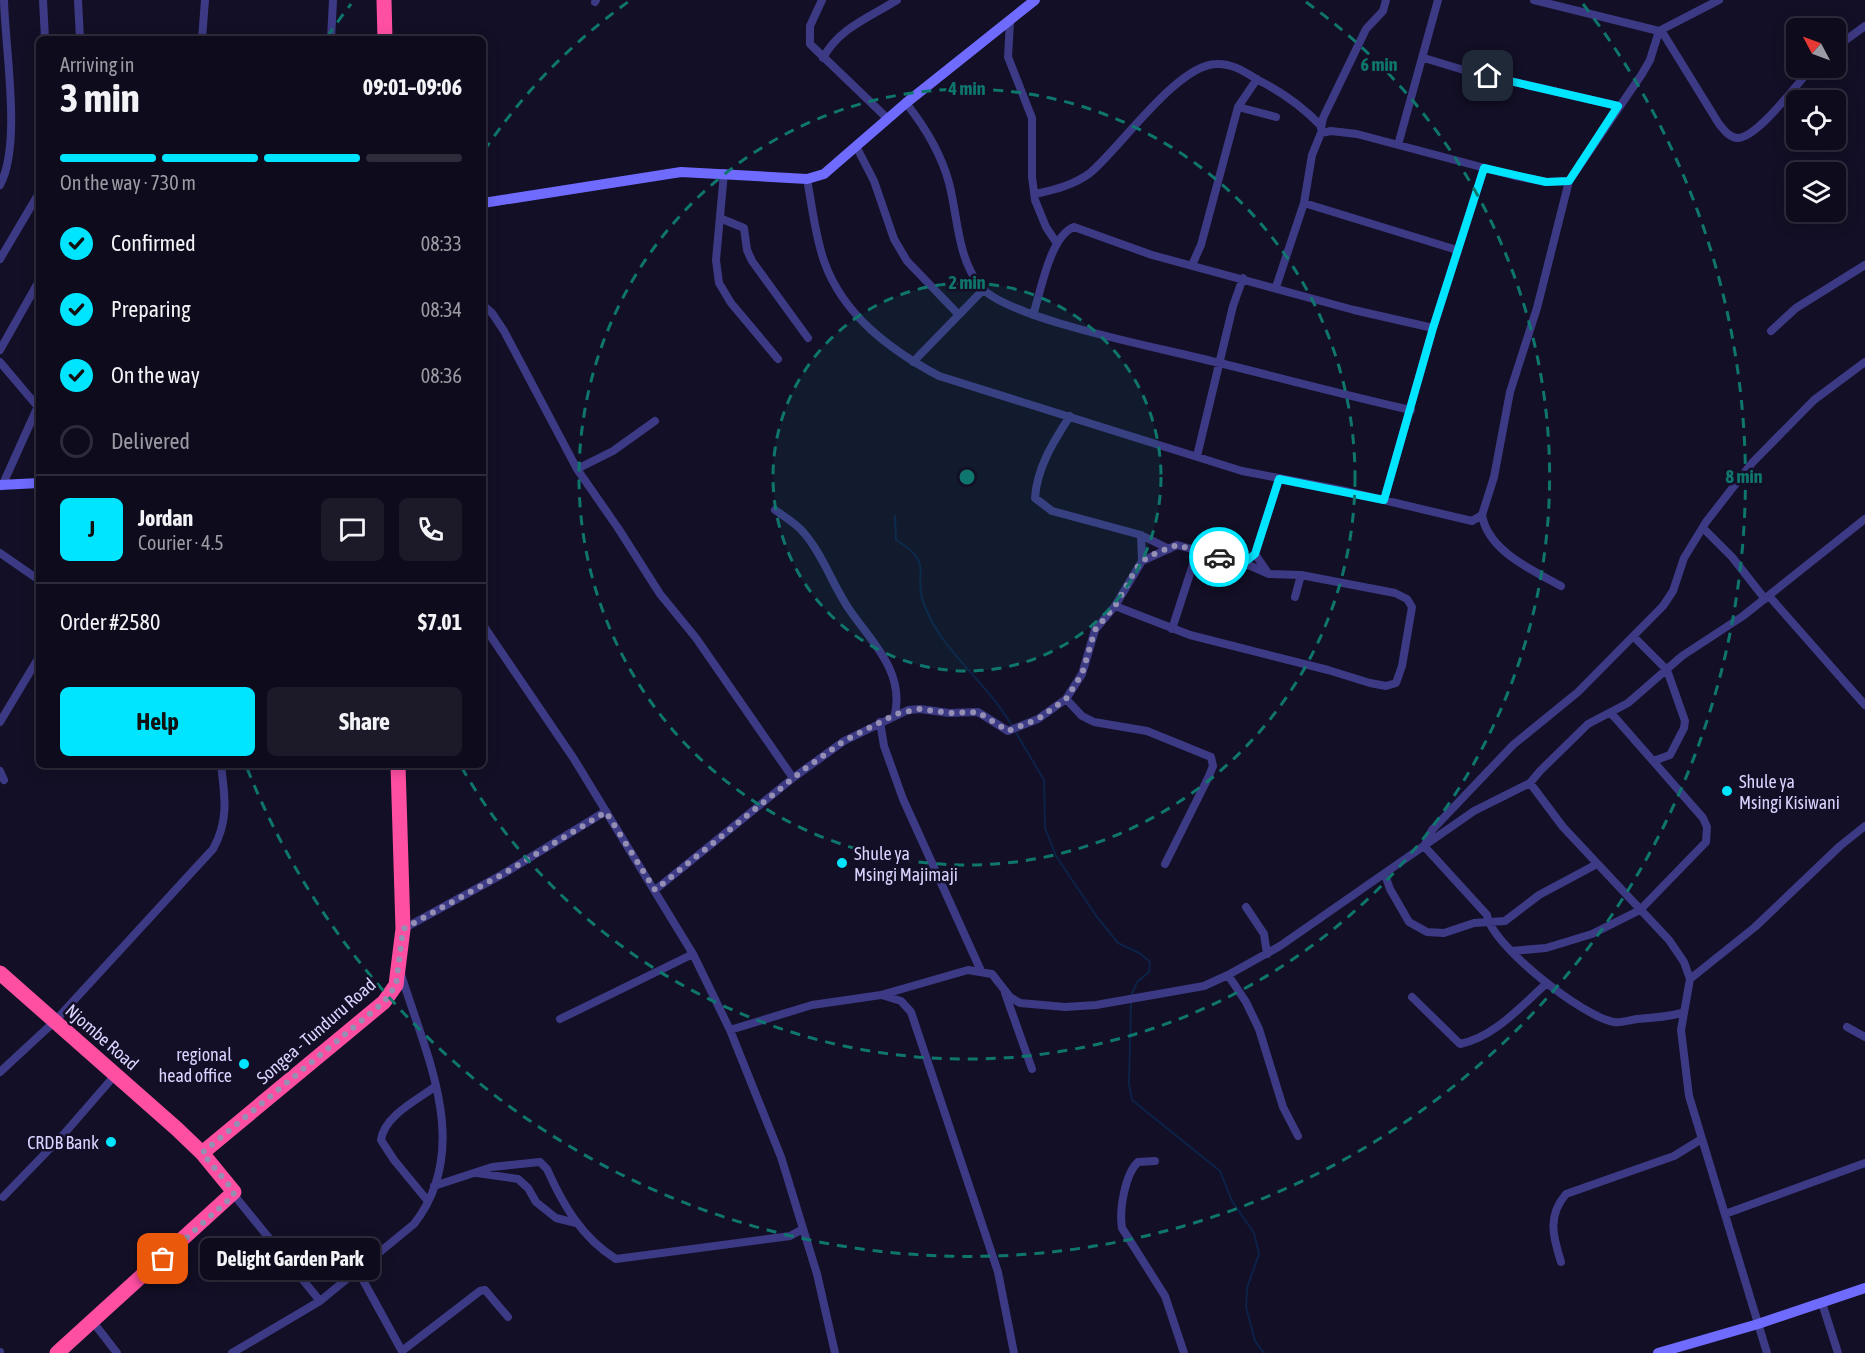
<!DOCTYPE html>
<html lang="en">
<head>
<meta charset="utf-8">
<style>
  body { margin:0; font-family:"Asap Condensed",sans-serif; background:#1c1929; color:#f1f3f6; height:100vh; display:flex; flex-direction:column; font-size:22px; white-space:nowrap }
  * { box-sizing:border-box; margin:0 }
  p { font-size:20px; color:#9b9ba3 }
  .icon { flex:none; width:33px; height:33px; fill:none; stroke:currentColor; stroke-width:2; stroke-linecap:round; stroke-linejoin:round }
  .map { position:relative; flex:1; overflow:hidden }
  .panel { position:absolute; left:36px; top:36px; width:450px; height:732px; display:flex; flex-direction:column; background:#0e0b1c; border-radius:9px; box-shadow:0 3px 15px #0003,0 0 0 2px #2e2b3b }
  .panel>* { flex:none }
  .needle { width:39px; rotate:311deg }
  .buttons { position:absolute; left:1786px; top:18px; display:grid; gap:12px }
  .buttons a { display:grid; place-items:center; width:60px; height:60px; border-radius:9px; background:#0e0b1c; box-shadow:0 3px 15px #0003,0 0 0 2px #2e2b3b; font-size:30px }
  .pin { position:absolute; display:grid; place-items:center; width:51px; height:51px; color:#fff; margin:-26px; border-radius:12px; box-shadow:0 3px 9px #0006 }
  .courier { position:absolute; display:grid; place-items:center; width:60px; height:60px; margin:-30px; border:4px solid #00e5ff; border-radius:50%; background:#fff; color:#222; box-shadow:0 2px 8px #0007 }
  .bubble { position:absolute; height:42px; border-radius:9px; background:#0e0b1c; box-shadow:0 3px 15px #0003,0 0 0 2px #2e2b3b; font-size:20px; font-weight:700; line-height:42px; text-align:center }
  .headline em { font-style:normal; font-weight:700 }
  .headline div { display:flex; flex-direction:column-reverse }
  .headline { display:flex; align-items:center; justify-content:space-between; height:102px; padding:0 24px }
  h1 { font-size:39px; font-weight:700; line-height:45px }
  .bar { display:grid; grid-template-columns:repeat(4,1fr); gap:9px 6px; align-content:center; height:72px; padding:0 24px }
  .bar i { height:8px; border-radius:4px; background:#2e2b3b }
  .bar .active { background:#00e5ff }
  .bar p { grid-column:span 4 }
  .line { display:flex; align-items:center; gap:15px; padding:0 24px; border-top:2px solid #2e2b3b }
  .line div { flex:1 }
  .round { display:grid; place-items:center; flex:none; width:63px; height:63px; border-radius:9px; background:#1c1929 }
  ol { padding:0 24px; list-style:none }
  li { display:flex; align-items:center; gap:18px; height:66px }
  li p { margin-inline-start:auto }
  li .icon { padding:6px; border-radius:50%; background:#00e5ff; color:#111; stroke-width:4 }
  li:last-child { color:#9b9ba3 }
  li i { width:33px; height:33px; border:3px solid #2e2b3b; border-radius:50% }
  .cta { display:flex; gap:12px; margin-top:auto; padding:12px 24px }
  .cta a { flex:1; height:69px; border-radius:9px; background:#00e5ff; color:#111; font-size:24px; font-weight:700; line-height:69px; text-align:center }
  .cta a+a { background:#1c1929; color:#f1f3f6 }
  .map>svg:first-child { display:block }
</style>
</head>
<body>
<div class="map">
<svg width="1865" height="1353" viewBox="0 0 1865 1353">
  <rect width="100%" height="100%" fill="#130f26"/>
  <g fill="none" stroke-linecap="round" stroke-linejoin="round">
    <path stroke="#0c2248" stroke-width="2" d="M895,516L896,540C937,564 911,574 925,607C944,654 987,682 1012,726
      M1015,731L1044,780L1045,828L1056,856L1097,917L1118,943L1141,954L1150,962L1149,972L1137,982L1131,996
      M1131,1002L1129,1084L1132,1100L1220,1171L1232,1201L1254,1233L1259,1254L1247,1288L1246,1307L1255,1341L1264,1353"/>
    <path stroke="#3d3a85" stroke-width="8" d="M43,0L45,39
      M78,0L80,39
      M822,0L810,26V44L888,119
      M1534,0L1659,31L1719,0
      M595,2L596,0
      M1010,22L1008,57L1032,118V177L1035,200L1046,227L1056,242
      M1661,30L1719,124C1724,130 1729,137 1737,138C1757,139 1798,82 1812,68
      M202,39L205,0
      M331,39L333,0
      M1836,47L1865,26
      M823,58C839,28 870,17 897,0
      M1424,58L1467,71L1618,106
      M906,103C925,127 941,153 949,183C958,217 957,257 980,286C1005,318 1155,347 1199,358C1270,375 1340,394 1411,410
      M1238,107L1276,117
      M1321,128L1323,118L1366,29L1383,11L1386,0
      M1398,145L1438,0
      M857,148L874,181L894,239L907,261L958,314
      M724,173L716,260L719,283L731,303L778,359
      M807,179C812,206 815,235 824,261C843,315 890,350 939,376L1242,471L1341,490L1472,521L1482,515L1494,477L1510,392L1537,308L1569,181L1642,74L1650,60L1659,31
      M0,185C22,144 5,49 4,0
      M1035,194C1054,190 1074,185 1090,173C1120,148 1177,65 1216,64C1232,63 1245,72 1258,80C1282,92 1302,106 1321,126
      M1304,203L1457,250
      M722,219L744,228L747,250L752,261L808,338
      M0,259L39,193
      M1192,265L1201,245L1238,107L1257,79
      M1276,287L1304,203L1312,155L1321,133L1331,131L1357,134L1515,176L1547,182L1569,181
      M483,305L492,313L504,331L577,469L618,528L660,594L696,638L793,778L655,890
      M1033,315C1041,291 1050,236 1074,227L1152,255L1354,310L1433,328
      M1771,331L1796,308L1865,265
      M0,350L39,281
      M0,362L38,407
      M913,362L983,290
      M1070,416C1054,441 1037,467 1035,498L1052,511L1141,535L1169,549
      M1197,456L1233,306L1243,278
      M577,469L613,451L655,421
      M2,486L39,404
      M1384,500L1433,328L1484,168
      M775,510C785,517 797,524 804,533C824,556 833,587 851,612C873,643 904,672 895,714
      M1482,515C1488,551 1532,570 1561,586
      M1703,528L1732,557L1765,599
      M1141,535L1142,561
      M0,553L39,580
      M1255,554L1268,573
      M1769,596L1865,705
      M1295,597L1301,575
      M1115,606L1190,635L1328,670L1370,683L1386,686L1396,683L1402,666L1412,607L1407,599L1395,593L1301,575L1269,574L1244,563L1255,554L1279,479
      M483,625L574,759L693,954L730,1030L781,1157L817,1274L835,1353
      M1172,629L1197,552
      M1634,637L1667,670L1685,721L1684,728L1670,755L1653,761
      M1066,699L1082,716L1094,722L1147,731L1211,757L1213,766L1209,776L1165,864
      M0,722L39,657
      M880,722L884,746L903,799L981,971
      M0,771L4,780
      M793,778L844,741L908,710L920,709L949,713L978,712L1008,731L1038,719L1066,699L1082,674L1095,630L1115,606L1142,561L1177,545L1244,563
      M1530,783L1563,827L1669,940L1684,962L1690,979L1681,1030L1689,1096L1767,1353
      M1385,875L1390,889L1409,922L1427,932L1444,933L1474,923L1505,921L1539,895L1597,864
      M1246,907L1264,934L1267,954
      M403,929L503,874L606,811
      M1511,951L1546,948L1592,934L1640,910L1706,842L1707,827L1703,818L1611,713
      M1228,975L1246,1002L1259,1029L1283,1107L1298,1136
      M1690,979L1755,927L1840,846L1865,826
      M1005,993L1032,1069
      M882,995L901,1001L911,1012L998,1272L1014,1353
      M1412,997L1460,1044C1495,1037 1522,1005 1547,983
      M1682,1013C1666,1017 1653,1018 1637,1019C1630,1020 1621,1023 1614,1022C1583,1017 1491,945 1487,915L1424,846L1432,830L1513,745L1578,692L1663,606L1673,591L1684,558L1706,522L1752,463L1814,400L1865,362
      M560,1019L693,954
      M1847,1027L1865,1037
      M730,1030L812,1005L881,995L968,970L992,974L1010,997L1020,1003L1065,1007L1096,1005L1204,986L1228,975L1280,946L1474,811L1530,783L1540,771L1588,724L1628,703L1682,656L1743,616L1865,519
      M0,1072L54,1022L213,849C229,821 225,796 221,765
      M1155,1161L1138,1162C1125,1174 1119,1210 1122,1228L1165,1296L1184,1353
      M477,1173L518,1179L528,1188L536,1202L556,1218L576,1223
      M434,1186L492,1167L540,1162L547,1169C563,1205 582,1238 616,1259L790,1236L803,1229
      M234,1195L320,1301
      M3,1197L63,1135L116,1074
      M427,1200L394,1160L381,1140C384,1116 417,1100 436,1086
      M1725,1214L1865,1163
      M1561,1262C1553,1237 1547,1216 1566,1194L1674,1156L1700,1140
      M358,1271L403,1353
      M1822,1303L1838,1353
      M93,1322L117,1353
      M402,1351L480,1291L485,1290L508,1317
      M0,1352V1353
      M232,1353L320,1301L414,1224C474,1147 425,1054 401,974"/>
    <path stroke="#6f6bff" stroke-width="10" d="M483,203L681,172L807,179L824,174L906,103L1035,0
      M0,485L39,483
      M1658,1353L1758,1324L1865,1288"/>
    <path stroke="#ff4fa3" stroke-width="15" d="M384,0L385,39
      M0,973L177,1129L202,1153L234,1192L57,1353
      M202,1153L384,1002L396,985L403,929L398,765"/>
  </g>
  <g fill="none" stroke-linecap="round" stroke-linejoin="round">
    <path stroke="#948fb3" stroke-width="6" stroke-dasharray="0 10.8" d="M163,1259L234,1195L233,1190L202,1153L384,1002L396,985L403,929L503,874L606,812L655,890L806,768L844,741L896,714L920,709L949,713L978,712L1008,731L1038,719L1066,699L1082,674L1095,630L1115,606L1136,569L1142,561L1156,553L1177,545L1219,557"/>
    <path stroke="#00e5ff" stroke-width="8" d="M1219,557L1244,563L1255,554L1279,479L1384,500L1433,328L1484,168L1546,182L1569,181L1618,106L1488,76"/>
  </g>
  <circle cx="967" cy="477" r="194" fill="#0f766e" fill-opacity=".12"/>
  <g fill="none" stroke="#0f766e" stroke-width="3" stroke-dasharray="10 8">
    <circle cx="967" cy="477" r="194"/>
    <circle cx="967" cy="477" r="388"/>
    <path d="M484 151A583 583 0 0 1 628 2M1306 2A583 583 0 1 1 462 768"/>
    <path d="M327 37A777 777 0 0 1 351 4M1583 4A777 777 0 1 1 247 768"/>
  </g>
  <g fill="#00e5ff" stroke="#130f26" stroke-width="2">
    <circle cx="1727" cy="791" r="6"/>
    <circle cx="842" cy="863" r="6"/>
    <circle cx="244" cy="1064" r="6"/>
    <circle cx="111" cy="1142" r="6"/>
  </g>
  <g text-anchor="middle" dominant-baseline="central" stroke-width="5" stroke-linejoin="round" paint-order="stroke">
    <g font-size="18" fill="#d9d4ff" stroke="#130f26" text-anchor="start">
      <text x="1739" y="781">Shule ya<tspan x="1739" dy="21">Msingi Kisiwani</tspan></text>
      <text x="854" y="853">Shule ya<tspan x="854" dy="21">Msingi Majimaji</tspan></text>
      <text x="232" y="1054" text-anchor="end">regional<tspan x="232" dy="21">head office</tspan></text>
      <text x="99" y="1142" text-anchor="end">CRDB Bank</text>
    </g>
    <g font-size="18" fill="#d9d4ff" stroke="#130f26">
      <text transform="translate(316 1031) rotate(-41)">Songea - Tunduru Road</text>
      <text transform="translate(102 1037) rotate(41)">Njombe Road</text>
    </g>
  </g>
  <circle cx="967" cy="477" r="9" fill="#0f766e" stroke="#130f26" stroke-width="3"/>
  <g font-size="18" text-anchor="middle" font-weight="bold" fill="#0f766e" stroke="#130f26" stroke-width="5" stroke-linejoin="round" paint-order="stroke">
    <text x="1379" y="71">6 min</text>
    <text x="967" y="95">4 min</text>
    <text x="967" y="289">2 min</text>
    <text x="1744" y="483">8 min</text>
  </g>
</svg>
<div class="buttons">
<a><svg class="needle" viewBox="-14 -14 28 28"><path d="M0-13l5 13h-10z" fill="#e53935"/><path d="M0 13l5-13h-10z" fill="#9b9ba3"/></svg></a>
<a><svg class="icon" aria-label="locate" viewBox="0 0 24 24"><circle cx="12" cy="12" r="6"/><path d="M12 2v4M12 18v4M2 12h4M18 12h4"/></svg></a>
<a><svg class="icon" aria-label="layers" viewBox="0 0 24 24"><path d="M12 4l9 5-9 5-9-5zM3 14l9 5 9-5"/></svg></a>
</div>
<div class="pin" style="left:163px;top:1259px;background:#ea580c"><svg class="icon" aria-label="bag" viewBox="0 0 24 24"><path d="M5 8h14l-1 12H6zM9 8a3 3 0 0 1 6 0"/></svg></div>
<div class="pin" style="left:1488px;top:76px;background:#1f2937"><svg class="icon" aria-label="home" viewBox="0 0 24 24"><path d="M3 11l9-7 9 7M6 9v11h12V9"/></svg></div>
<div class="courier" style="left:1219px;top:557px"><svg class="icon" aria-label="car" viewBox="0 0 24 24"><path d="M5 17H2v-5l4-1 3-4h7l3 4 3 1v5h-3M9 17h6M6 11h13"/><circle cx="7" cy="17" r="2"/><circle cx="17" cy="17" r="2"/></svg></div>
<div class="bubble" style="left:200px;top:1238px;width:180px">Delight Garden Park</div>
<section class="panel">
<div class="headline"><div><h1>3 min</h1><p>Arriving in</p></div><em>09:01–09:06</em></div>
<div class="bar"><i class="active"></i><i class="active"></i><i class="active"></i><i></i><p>On the way · 730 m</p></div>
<ol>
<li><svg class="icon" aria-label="check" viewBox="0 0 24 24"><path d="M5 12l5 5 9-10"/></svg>Confirmed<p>08:33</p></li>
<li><svg class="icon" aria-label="check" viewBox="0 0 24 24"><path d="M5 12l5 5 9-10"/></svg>Preparing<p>08:34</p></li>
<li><svg class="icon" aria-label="check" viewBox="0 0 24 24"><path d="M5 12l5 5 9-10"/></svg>On the way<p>08:36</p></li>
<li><i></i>Delivered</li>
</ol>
<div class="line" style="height:108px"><b class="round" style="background:#00e5ff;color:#111">J</b><div><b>Jordan</b><p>Courier · 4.5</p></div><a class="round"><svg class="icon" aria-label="chat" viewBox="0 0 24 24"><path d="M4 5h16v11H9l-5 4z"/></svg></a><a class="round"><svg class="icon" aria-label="phone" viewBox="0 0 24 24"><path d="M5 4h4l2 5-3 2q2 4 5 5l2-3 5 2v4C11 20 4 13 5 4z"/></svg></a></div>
<div class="line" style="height:78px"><div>Order #2580</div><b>$7.01</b></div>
<div class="cta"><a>Help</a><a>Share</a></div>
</section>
</div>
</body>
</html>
